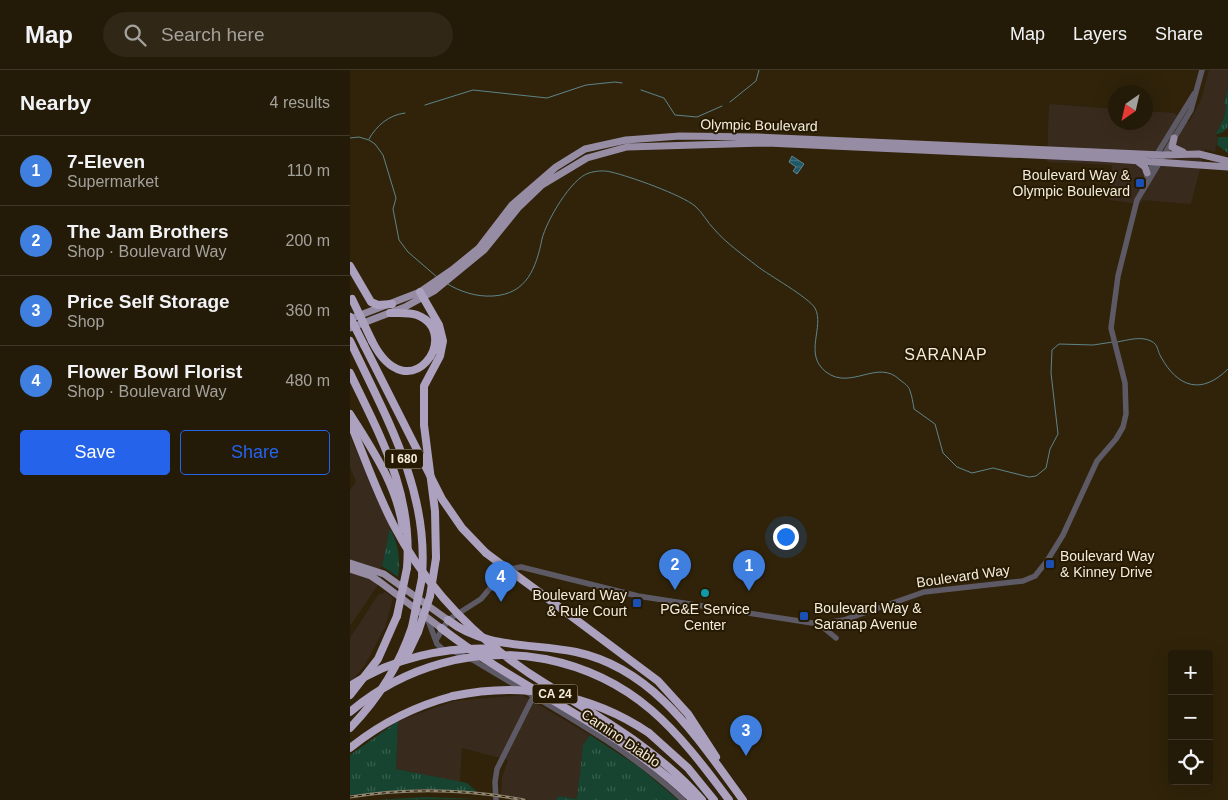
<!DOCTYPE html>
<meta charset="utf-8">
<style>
:root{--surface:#241a08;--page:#302716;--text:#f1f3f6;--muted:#a3a19c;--line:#413829;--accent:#2563eb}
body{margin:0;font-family:Helvetica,sans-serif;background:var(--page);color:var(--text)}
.controls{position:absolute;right:15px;bottom:15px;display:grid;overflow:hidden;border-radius:5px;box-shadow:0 5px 20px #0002}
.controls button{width:45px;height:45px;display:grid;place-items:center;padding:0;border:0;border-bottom:1px solid var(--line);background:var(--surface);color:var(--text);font:25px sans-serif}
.compass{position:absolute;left:758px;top:15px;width:45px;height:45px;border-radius:50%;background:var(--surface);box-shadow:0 5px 20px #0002;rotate:214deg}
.you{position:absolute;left:435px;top:466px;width:18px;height:18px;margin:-12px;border:4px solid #fff;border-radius:50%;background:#1a73e8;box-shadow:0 0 0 8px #1a73e833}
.badge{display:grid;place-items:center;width:32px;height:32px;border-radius:50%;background:var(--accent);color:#fff;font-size:16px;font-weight:700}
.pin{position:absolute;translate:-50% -41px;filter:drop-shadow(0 1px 2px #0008)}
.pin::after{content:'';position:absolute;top:26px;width:18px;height:15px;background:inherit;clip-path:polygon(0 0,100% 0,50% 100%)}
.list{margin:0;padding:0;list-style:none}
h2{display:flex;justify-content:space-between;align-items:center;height:65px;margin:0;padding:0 20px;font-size:21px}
h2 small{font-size:16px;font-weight:400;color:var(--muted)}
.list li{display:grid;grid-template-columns:32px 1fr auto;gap:15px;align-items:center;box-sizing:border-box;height:70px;padding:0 20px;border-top:1px solid var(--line)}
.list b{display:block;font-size:19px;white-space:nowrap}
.list p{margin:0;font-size:16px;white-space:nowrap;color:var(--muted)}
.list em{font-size:16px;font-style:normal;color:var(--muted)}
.actions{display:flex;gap:10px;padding:15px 20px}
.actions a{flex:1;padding:11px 0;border:1px solid var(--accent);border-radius:5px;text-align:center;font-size:18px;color:var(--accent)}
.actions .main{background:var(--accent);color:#fff}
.icon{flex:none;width:28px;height:28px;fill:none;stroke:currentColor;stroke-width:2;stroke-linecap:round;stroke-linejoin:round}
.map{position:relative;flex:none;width:878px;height:730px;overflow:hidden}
header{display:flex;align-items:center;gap:30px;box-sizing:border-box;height:70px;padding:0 25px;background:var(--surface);border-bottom:1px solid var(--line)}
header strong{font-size:24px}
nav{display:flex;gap:28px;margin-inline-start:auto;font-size:18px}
.search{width:350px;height:45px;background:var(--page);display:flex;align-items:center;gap:12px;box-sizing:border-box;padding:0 18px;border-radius:28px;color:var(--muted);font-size:19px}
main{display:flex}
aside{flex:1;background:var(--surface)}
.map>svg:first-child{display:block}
.commercial{fill:#382a1d}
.grass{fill:url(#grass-tufts)}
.water{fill:url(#water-rules);stroke:#5f848a}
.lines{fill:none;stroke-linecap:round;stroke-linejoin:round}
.stream{stroke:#5f848a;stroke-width:1}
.minor{stroke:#5e5a65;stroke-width:5.5}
.major{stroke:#968da5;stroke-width:7}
.highway{stroke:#aca1bf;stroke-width:8}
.rail-casing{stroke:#908672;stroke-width:3}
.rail{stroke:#261a02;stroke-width:1;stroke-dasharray:4;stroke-linecap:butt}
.highway-bridge{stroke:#aca1bf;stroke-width:8}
.transit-dot{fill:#1a4fb4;stroke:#261a02;stroke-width:2}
.culture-dot{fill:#0f9aa8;stroke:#261a02;stroke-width:2}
.labels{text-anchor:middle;stroke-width:4;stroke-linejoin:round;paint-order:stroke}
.shield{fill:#261a02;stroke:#b6ad9b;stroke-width:1}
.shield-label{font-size:12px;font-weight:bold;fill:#f4ecdd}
.street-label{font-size:14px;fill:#f4ecdd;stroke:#261a02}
.poi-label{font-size:14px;fill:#f4ecdd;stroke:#261a02;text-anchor:end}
.quarter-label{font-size:16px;letter-spacing:1px;fill:#f4ecdd;stroke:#261a02}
</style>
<header>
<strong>Map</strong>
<div class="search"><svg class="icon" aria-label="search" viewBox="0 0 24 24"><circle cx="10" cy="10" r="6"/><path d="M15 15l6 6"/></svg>Search here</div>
<nav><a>Map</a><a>Layers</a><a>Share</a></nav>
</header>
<main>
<aside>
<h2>Nearby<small>4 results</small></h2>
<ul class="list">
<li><span class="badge" style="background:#3f7fe0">1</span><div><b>7-Eleven</b><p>Supermarket</p></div><em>110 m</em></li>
<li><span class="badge" style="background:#3f7fe0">2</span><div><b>The Jam Brothers</b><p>Shop · Boulevard Way</p></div><em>200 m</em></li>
<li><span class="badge" style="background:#3f7fe0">3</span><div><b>Price Self Storage</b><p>Shop</p></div><em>360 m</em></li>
<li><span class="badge" style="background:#3f7fe0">4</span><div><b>Flower Bowl Florist</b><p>Shop · Boulevard Way</p></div><em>480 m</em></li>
</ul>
<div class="actions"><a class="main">Save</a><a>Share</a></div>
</aside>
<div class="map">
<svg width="878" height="730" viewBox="0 0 878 730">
<defs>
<pattern id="grass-tufts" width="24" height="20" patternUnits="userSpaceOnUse" patternTransform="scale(1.25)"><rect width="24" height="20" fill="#164431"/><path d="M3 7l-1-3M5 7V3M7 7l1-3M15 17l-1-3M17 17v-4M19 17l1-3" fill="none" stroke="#385f4e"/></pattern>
<pattern id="water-rules" width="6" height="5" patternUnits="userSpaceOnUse" patternTransform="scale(1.25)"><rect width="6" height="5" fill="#1f5867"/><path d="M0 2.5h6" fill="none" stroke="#40707c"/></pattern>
</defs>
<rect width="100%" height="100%" fill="#30230a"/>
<path class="commercial" d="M859,0H878V18L874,34L876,35L874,48L865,65L868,67L865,82L855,79L841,134L793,130L790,134L759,130L762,95L697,92L699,34L765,39L766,52H796V41L824,43L839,52L851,30Z
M0,366L40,458L32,496L29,501L0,493V420L6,412L0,397Z
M0,499L30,512L0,556Z
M35,522L43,528L35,557L15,595L0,613V568L28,525Z
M172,625L240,665L233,676L227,729L208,726L206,730H181L151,725L152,707L158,690L112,678L110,712L46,699L48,651L104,631Z"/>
<path class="grass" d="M878,18V57L873,62L865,65L874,48L876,35L874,34Z
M868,67H878V83L867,75Z
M40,458C48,473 51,490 48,507L32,496Z
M48,651L46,699L117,713L127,722L74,719L0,725V685Z
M240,665L289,697L328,730H206L208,726L227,729L233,675Z
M74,727L128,729L27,730Z"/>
<path class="water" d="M442,86L454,94L447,104L443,101L446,97L439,92Z"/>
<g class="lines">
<path class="stream" d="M291,20L314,28L325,45L347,47L372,36
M380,32L406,11L409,0
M75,35L123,20L197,28L236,15L265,12L272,13
M0,68L9,67L19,70L25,74L33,85L46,128L43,139L49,170L58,182L87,207
M19,69C27,55 39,45 55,43
M96,213C110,222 127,227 143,226C177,224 186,198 192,169C196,152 221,108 239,103C245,101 254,100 261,102C279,106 332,125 345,136C353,143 357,152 364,159C376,173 393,185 407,196C420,206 458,227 465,238C475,257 453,284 476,302C501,321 528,288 550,310C554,313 559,316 560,321C562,326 563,333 564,339L585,354L593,383L607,397L622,403L643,398L679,407L686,406L696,398L700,379L708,364L701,303L702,280L709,274L743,275L763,272
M767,272C778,270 791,266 801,271C809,275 807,281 811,287C828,318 852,325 878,299"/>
<path class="minor" d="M792,118L807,84L844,24
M78,550L87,574L96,582
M469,554L486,568
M86,570L98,550L131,529L151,505L161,499L171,497L288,526L469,554L494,550L574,522L673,511L685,506L697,491L713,465L747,391L766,369L773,357L776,344L775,313L761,258L768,206L787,130L841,40L852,0
M105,582L123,590C195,634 271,672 333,730
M146,730L145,712L147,699L183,627"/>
<path class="major" d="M824,68L822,77L833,82
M787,91L795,97L797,103
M0,249L70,222L102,200L129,178L162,135L206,97L235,79L276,70L330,66L408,67L813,85L849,84L878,91
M0,258L55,237L84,221L134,180L168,138L192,115L237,88L277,77L417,73L748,88L878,97
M0,493L34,504L98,550
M0,499L21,506L30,512L91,558"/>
<path class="highway" d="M0,196L21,232L28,235L42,234
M70,222L89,255L93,271L90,286L74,316V355
M0,271C35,345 79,420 72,505
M22,271C59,344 114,263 67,245C59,242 49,243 40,243
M14,275L92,429L112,458L136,483
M0,303C31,368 63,423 57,498
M0,344C23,381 47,415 53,459
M189,522L308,611L338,644L366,687
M80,526L86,488
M98,550C135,579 182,573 226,582C305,599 348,669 393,730
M91,558C172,621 270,658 343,730
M195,589C285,607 327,660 379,730
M51,591L58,583L68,562
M199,616C254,650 309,681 352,730
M0,625L28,589L47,546
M0,658C28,629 49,596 62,557
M299,663L338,698L364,730
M0,678C31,653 65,636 103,626"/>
<defs>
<path id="rail" d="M0,727C57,718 117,719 174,730"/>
</defs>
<use href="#rail" class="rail-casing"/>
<use href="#rail" class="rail"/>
<path class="highway-bridge" d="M2,229L22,271
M0,247L14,275
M0,352C14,386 26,421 43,454C79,523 133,576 199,616
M74,355L85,441L86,488
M136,483L189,522
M47,546L57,498
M62,557L72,508
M68,562L80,526
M0,616C41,588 97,576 147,579
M103,626C172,611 241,624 299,663
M0,642C54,596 125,576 195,589"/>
</g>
<g class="transit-dot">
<rect x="785" y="108" width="10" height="10" rx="2.5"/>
<rect x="695" y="489" width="10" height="10" rx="2.5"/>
<rect x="282" y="528" width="10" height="10" rx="2.5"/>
<rect x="449" y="541" width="10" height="10" rx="2.5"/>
</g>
<circle class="culture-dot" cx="355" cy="523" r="5"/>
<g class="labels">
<g class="shield">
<rect x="35" y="379.5" width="38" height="19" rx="4"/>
<rect x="182.5" y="614.5" width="45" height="19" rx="4"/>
</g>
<g class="shield-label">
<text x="54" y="393">I 680</text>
<text x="205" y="628">CA 24</text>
</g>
<g class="street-label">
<text transform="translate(409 55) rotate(1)" y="5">Olympic Boulevard</text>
<text transform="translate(613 506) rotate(-8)" y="5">Boulevard Way</text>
<text transform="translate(271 668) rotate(34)" y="5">Camino Diablo</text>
</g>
<g class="poi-label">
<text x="780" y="110">Boulevard Way &amp;<tspan x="780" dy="16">Olympic Boulevard</tspan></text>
<text x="710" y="491" text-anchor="start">Boulevard Way<tspan x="710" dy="16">&amp; Kinney Drive</tspan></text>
<text x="277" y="530">Boulevard Way<tspan x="277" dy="16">&amp; Rule Court</tspan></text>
<text x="464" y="543" text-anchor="start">Boulevard Way &amp;<tspan x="464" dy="16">Saranap Avenue</tspan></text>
<text x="355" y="544" text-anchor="middle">PG&amp;E Service<tspan x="355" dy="16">Center</tspan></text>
</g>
<g class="quarter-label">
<text x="596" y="290">SARANAP</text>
</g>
</g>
</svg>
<div class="controls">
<button>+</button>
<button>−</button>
<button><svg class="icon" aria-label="locate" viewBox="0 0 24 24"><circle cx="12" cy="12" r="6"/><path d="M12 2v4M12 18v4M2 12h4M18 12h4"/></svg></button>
</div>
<svg class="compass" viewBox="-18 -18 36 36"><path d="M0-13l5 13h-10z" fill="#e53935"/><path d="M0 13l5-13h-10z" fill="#a3a19c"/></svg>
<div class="you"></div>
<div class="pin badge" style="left:399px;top:521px;background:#3f7fe0">1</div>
<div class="pin badge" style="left:325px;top:520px;background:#3f7fe0">2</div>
<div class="pin badge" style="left:396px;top:686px;background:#3f7fe0">3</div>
<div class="pin badge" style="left:151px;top:532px;background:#3f7fe0">4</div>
</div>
</main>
